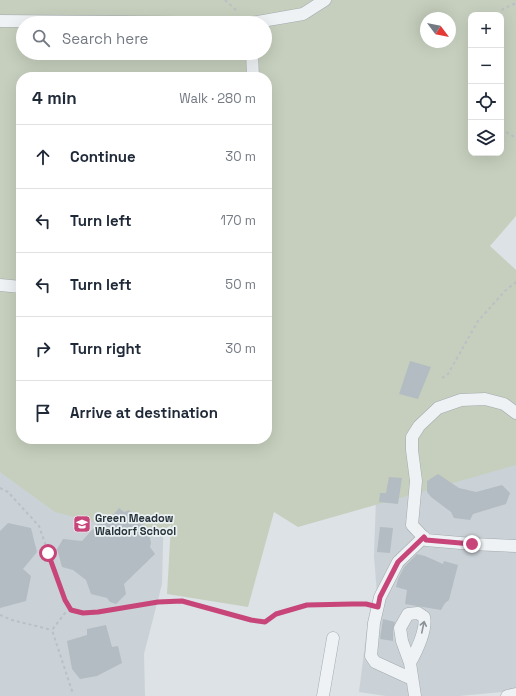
<!DOCTYPE html>
<meta charset="utf-8">
<style>
:root{--surface:#fff;--page:#f2f2f3;--text:#1f2937;--muted:#747a83;--line:#e0e1e3}
body{margin:0;font-family:"Space Grotesk",sans-serif;background:var(--page);color:var(--text)}
.controls{position:absolute;right:12px;top:12px;display:grid;overflow:hidden;border-radius:8px;box-shadow:0 4px 16px #0002}
.controls button{width:36px;height:36px;display:grid;place-items:center;padding:0;border:0;border-bottom:1px solid var(--line);background:var(--surface);color:var(--text);font:20px sans-serif}
.compass{position:absolute;left:420px;top:12px;width:36px;height:36px;border-radius:50%;background:var(--surface);box-shadow:0 4px 16px #0002;rotate:122deg}
.stop{position:absolute;width:12px;height:12px;margin:-9px;border:3px solid #c74579;border-radius:50%;background:#fff}
.stop.end{background:#c74579;border-color:#fff;box-shadow:0 1px 4px #0008}
.list{margin:0;padding:0;list-style:none}
h2{display:flex;justify-content:space-between;align-items:center;height:52px;margin:0;padding:0 16px;font-size:17px}
h2 small{font-size:13px;font-weight:400;color:var(--muted)}
.list li{display:grid;grid-template-columns:26px 1fr auto;gap:12px;align-items:center;box-sizing:border-box;height:64px;padding:0 16px;border-top:1px solid var(--line)}
.list b{display:block;font-size:15px;white-space:nowrap}
.list em{font-size:13px;font-style:normal;color:var(--muted)}
.icon{flex:none;width:22px;height:22px;fill:none;stroke:currentColor;stroke-width:2;stroke-linecap:round;stroke-linejoin:round}
.map{position:relative;flex:none;width:516px;height:696px;overflow:hidden}
.search{position:absolute;background:var(--surface);box-shadow:0 4px 16px #0002;left:16px;top:16px;width:256px;height:44px;display:flex;align-items:center;gap:10px;box-sizing:border-box;padding:0 14px;border-radius:22px;color:var(--muted);font-size:15px}
.panel{position:absolute;background:var(--surface);box-shadow:0 4px 16px #0002;left:16px;top:72px;width:256px;height:372px;border-radius:16px}
.map>svg:first-child{display:block}
.built{fill:#cad2d7}
.green{fill:#c6cfbd;fill-rule:evenodd}
.building{fill:#b3bcc2}
.lines{fill:none;stroke-linecap:round;stroke-linejoin:round}
.minor-casing{stroke:#a2aaaf;stroke-width:13}
.path{stroke:#bac0c4;stroke-width:2;stroke-dasharray:3 3;stroke-linecap:butt}
.minor{stroke:#eef2f4;stroke-width:12}
.oneway{stroke:#8a9298}
.route{stroke:#c74579;stroke-width:5}
.labels{text-anchor:middle;stroke-width:3.5;stroke-linejoin:round;paint-order:stroke}
.poi-label{font-size:11px;font-weight:bold;fill:#26333b;stroke:#ebf1f3;text-anchor:start}
</style>
<div class="map">
<svg width="516" height="696" viewBox="0 0 516 696">
<rect width="100%" height="100%" fill="#dce2e5"/>
<path class="built" d="M516,394V688L502,692L459,696H386L359,692L368,620L378,607L374,556L376,499Z
M0,457L165,465L162,584L144,654L145,696H0Z"/>
<path class="green" d="M0,0H516V216L490,246L516,270V465L298,527L274,512L248,607L167,594L171,525L152,537L55,512L0,472ZM471,15H501V153H471ZM426,18H450V42H426ZM23,23H265V53H23ZM21,77H267V439H21Z"/>
<path class="building" d="M410,361L431,367L418,399L399,394Z
M438,474L459,488L476,492L502,485L510,493L506,504L473,514L470,520L454,518L451,512L431,497L427,492V481Z
M389,477L402,478L398,504L379,502L380,493H386Z
M119,508L124,512L129,510L148,529L151,543L150,547L155,554L124,584L126,594L116,604L110,602L107,598L91,594L86,580L73,570L62,567L57,549L63,539L82,541L102,519L106,523Z
M8,523L31,528L37,552L23,569L31,576L26,601L0,608V531Z
M380,527L393,528L390,553L377,552Z
M417,554L425,556L443,564L444,561L458,565L449,600L445,603L441,610L405,604L407,590L396,587L398,579L404,567Z
M383,619L395,622L393,629V641L380,639Z
M106,625L112,647L118,646L122,663L97,676L80,679L72,669L67,641L87,635V629Z"/>
<g class="lines">
<defs>
<path id="minor" d="M0,21L236,23
M251,23L303,14L325,0
M252,53L253,77
M0,285L21,287
M516,413L504,404L485,399L461,400L438,408L419,426L412,437V450L416,481L412,525L426,540L472,544L516,546
M410,663C416,652 427,629 424,617L418,613L408,614L400,628L402,641L410,663L415,696
M412,679L375,662L371,656L374,623L380,597L398,562L424,537
M323,696L333,638
M507,696L516,694"/>
</defs>
<use href="#minor" class="minor-casing"/>
<path class="path" d="M225,0L237,11
M498,15L503,9L516,3
M501,129L516,138
M442,378L448,374L478,321L505,291L516,282
M0,488L8,492L39,526L65,600L71,610L83,613L98,612L158,602L182,601L251,620L265,622L276,615L307,605L366,604
M71,610L65,613L52,630L73,694
M0,615L12,620L52,630"/>
<use href="#minor" class="minor"/>
</g>
<defs><path id="oneway-shaft" d="M-6 0H5M1.5-3L5.5 0L1.5 3" fill="none" stroke-width="1.6" stroke-linecap="round" stroke-linejoin="round"/></defs>
<use class="oneway" href="#oneway-shaft" transform="translate(423 627) rotate(-78)"/>
<g class="lines">
<path class="route" d="M48,553L65,600L71,610L83,613L98,612L158,602L182,601L251,620L265,622L276,614L307,605L352,604H366L378,607L380,597L398,562L424,537L426,540L472,544"/>
</g>
<defs>
<symbol id="school-square" viewBox="-11 -11 22 22"><rect x="-9" y="-9" width="18" height="18" rx="4" fill="#c74579" stroke="#ebf1f3"/><path d="M0-5L7-2L0 1L-7-2ZM-4 1L0 2.5L4 1V4Q0 6-4 4Z" fill="#fff"/></symbol>
</defs>
<g fill-rule="evenodd">
<use href="#school-square" x="72" y="514" width="20" height="20"/>
</g>
<g class="labels">
<g class="poi-label">
<text x="95" y="522">Green Meadow<tspan x="95" dy="13">Waldorf School</tspan></text>
</g>
</g>
</svg>
<div class="controls">
<button>+</button>
<button>−</button>
<button><svg class="icon" aria-label="locate" viewBox="0 0 24 24"><circle cx="12" cy="12" r="6"/><path d="M12 2v4M12 18v4M2 12h4M18 12h4"/></svg></button>
<button><svg class="icon" aria-label="layers" viewBox="0 0 24 24"><path d="M12 4l9 5-9 5-9-5zM3 14l9 5 9-5"/></svg></button>
</div>
<svg class="compass" viewBox="-18 -18 36 36"><path d="M0-13l5 13h-10z" fill="#e53935"/><path d="M0 13l5-13h-10z" fill="#747a83"/></svg>
<div class="stop" style="left:48px;top:553px"></div>
<div class="stop end" style="left:472px;top:544px"></div>
<div class="search"><svg class="icon" aria-label="search" viewBox="0 0 24 24"><circle cx="10" cy="10" r="6"/><path d="M15 15l6 6"/></svg>Search here</div>
<section class="panel">
<h2>4 min<small>Walk · 280 m</small></h2>
<ul class="list">
<li><svg class="icon" aria-label="ahead" viewBox="0 0 24 24"><path d="M12 20V5M6 11l6-6 6 6"/></svg><div><b>Continue</b></div><em>30 m</em></li>
<li><svg class="icon" aria-label="left" viewBox="0 0 24 24"><path d="M17 20v-9H6M10 6l-5 5 5 5"/></svg><div><b>Turn left</b></div><em>170 m</em></li>
<li><svg class="icon" aria-label="left" viewBox="0 0 24 24"><path d="M17 20v-9H6M10 6l-5 5 5 5"/></svg><div><b>Turn left</b></div><em>50 m</em></li>
<li><svg class="icon" aria-label="right" viewBox="0 0 24 24"><path d="M7 20v-9h11M14 6l5 5-5 5"/></svg><div><b>Turn right</b></div><em>30 m</em></li>
<li><svg class="icon" aria-label="arrive" viewBox="0 0 24 24"><path d="M6 21V4h12l-3 4 3 4H6"/></svg><div><b>Arrive at destination</b></div></li>
</ul>
</section>
</div>
